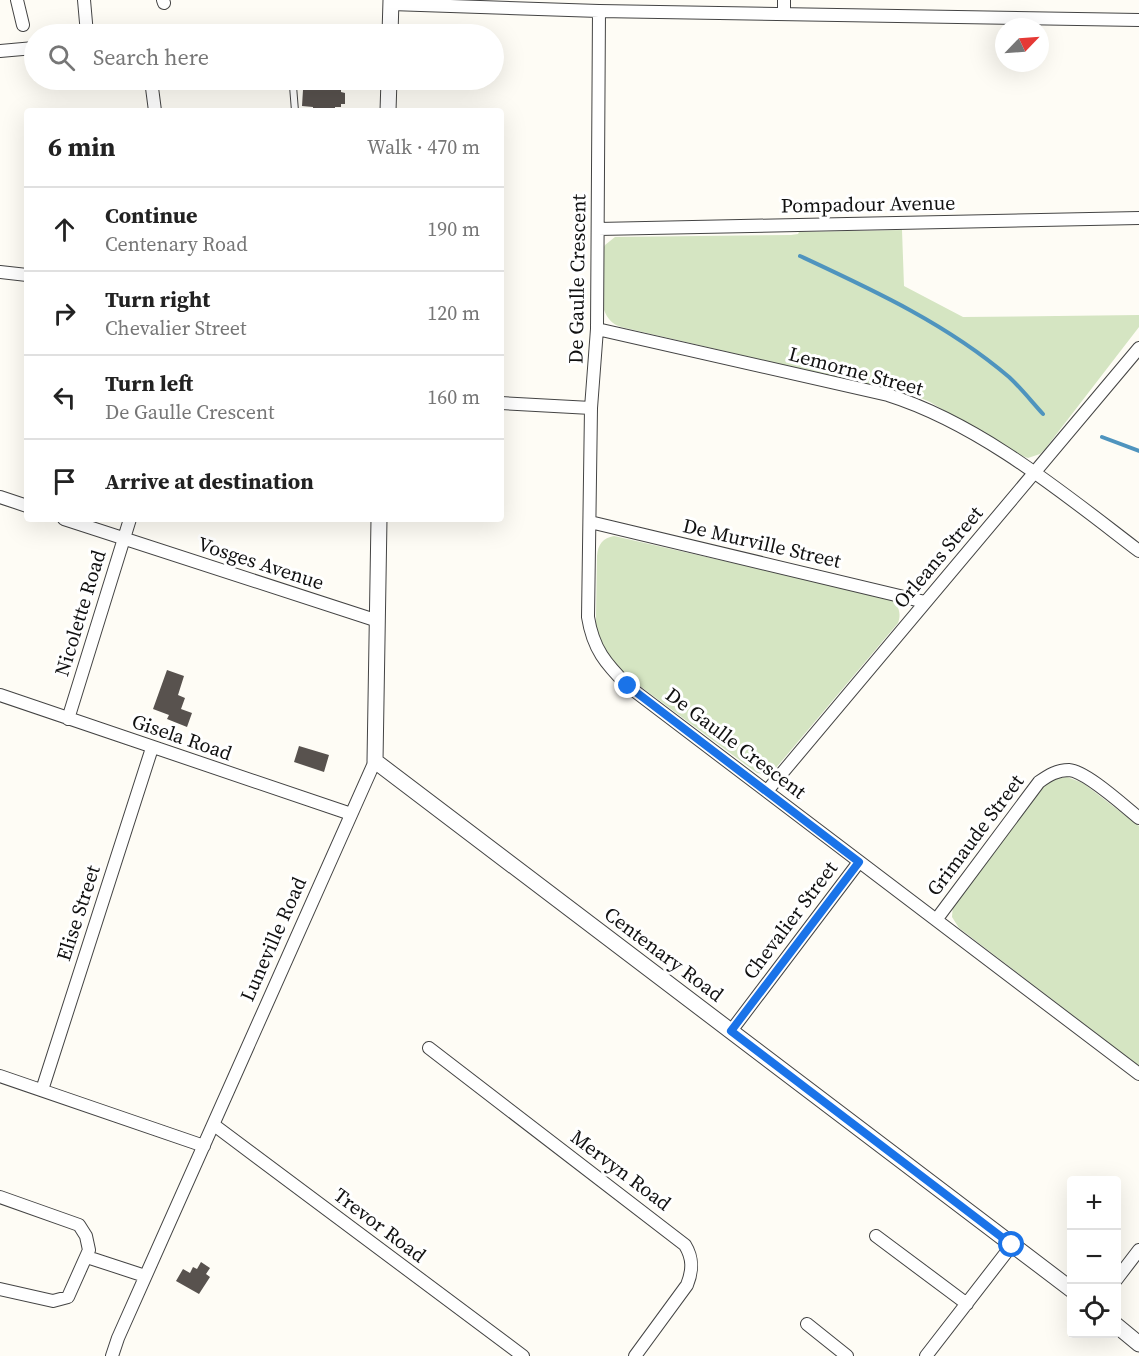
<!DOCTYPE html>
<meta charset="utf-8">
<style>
:root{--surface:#fff;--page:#f6f6f6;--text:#222;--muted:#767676;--line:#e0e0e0}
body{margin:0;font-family:"Source Serif 4",serif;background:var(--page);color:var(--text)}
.controls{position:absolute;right:18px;bottom:18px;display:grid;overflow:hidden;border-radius:6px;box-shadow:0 6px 24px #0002}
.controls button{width:54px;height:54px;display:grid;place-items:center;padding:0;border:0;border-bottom:2px solid var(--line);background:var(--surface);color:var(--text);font:30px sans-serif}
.compass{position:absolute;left:995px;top:18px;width:54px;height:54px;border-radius:50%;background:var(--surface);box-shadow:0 6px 24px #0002;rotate:65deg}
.stop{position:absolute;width:18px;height:18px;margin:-14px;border:4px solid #1a73e8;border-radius:50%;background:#fff}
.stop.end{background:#1a73e8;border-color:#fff;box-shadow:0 2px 6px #0008}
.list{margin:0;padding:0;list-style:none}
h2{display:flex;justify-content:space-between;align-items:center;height:78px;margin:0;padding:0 24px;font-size:26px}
h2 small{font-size:20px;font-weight:400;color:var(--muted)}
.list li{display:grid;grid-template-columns:39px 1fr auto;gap:18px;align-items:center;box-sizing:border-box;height:84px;padding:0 24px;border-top:2px solid var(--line)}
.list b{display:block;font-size:22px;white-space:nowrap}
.list p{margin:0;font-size:20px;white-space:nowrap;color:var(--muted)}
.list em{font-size:20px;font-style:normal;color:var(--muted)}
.icon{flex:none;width:33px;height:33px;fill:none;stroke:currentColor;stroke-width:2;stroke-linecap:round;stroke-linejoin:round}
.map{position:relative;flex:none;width:1139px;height:1356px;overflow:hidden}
.search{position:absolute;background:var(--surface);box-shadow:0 6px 24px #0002;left:24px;top:24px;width:480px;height:66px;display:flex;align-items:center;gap:15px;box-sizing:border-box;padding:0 21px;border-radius:33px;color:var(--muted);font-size:22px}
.panel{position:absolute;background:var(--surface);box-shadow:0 6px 24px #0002;left:24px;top:108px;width:480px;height:414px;border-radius:6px}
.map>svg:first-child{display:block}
.green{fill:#d5e5c2}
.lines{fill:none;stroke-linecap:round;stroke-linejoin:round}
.stream{stroke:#4f94be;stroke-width:4}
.building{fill:#58524e}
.service-casing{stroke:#444;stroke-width:8}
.minor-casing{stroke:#444;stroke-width:14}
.tertiary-casing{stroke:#444;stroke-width:17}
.service{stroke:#fff;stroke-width:6}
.minor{stroke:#fff;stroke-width:12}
.tertiary{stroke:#fff;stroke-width:15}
.route{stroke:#1a73e8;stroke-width:8}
.labels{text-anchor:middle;stroke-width:6;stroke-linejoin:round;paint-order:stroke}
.street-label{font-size:20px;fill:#111;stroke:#fff}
</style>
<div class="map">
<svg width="1139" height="1356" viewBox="0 0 1139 1356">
<rect width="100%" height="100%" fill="#fefcf5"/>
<path class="green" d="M902,230L904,286L963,317L1139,315V327L1045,449L1040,454L1028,458L1015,453L930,402L914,395L621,327C593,318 602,275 602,251L605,245L615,237L791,235L798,234L799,232Z
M614,536L888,598C898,603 902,612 898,623L775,769L763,774L757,773L621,672L602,649L596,630V616L597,556C598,544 603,538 614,536Z
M1067,777L1083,783L1139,826V1066L959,928L952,917L953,904L1042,787L1055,779Z"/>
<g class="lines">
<path class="stream" d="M800,256C873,290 947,324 1009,377C1021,388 1032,402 1043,414
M1102,437L1139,451"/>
</g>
<path class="building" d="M341,89V92L345,93V104H341V107H335V111H313V107L302,106L303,90Z
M167,670L184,676L178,695L185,698L181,709L192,713L187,727L167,719L169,715L153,709Z
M299,746L329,755L324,772L294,762Z
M201,1262L210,1268L206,1274L210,1277L199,1294L176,1281L183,1269L190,1273L193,1267L197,1269Z"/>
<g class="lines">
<defs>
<path id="service" d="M295,111L293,86L301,80"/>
<path id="minor" d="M17,0L23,25
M84,0L87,34
M163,0L164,3
M784,0V13
M391,4L599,11L1139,20
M599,11L597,329L591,408L588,617C593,649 606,664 628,686L1139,1074
M0,51L34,48
M151,80L155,111
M598,229L1139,218
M0,272L27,275
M597,329L888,395C980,424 1063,493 1139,551
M501,403L591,408
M0,497L27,506
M64,519L378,621
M590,522L925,602
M0,695L351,814
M68,719L130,519
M767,791L1139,348
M936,920L1039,782C1049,775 1057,770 1069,770C1086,771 1124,806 1139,818
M731,1031L859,862
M429,1048L685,1245C693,1258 693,1270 687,1285L635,1356
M0,1076L204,1146
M42,1090L152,748
M214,1125L523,1356
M0,1197L79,1225L86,1236L89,1250L68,1297L53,1301L0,1289
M876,1236L967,1304
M87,1257L145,1276
M1116,1280L1139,1250
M807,1324L847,1356
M112,1356L118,1338L375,761
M926,1356L1012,1245"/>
<path id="tertiary" d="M390,34L391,0
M388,111L389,80
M379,519L375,761L1072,1290
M1116,1325L1139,1344"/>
</defs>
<use href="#service" class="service-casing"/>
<use href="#minor" class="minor-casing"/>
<use href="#tertiary" class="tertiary-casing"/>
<use href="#service" class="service"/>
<use href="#minor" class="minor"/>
<use href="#tertiary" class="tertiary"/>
</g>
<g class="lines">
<path class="route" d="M628,686L859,862L731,1031L1012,1245"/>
</g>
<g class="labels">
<g class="street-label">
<text transform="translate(868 204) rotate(-1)" y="7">Pompadour Avenue</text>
<text transform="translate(577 279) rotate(-89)" y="7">De Gaulle Crescent</text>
<text transform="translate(856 371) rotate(15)" y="7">Lemorne Street</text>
<text transform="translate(762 543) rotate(13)" y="7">De Murville Street</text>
<text transform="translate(938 557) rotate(-50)" y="7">Orleans Street</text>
<text transform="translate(261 563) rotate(18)" y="7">Vosges Avenue</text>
<text transform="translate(80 613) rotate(-73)" y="7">Nicolette Road</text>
<text transform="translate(182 737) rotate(19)" y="7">Gisela Road</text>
<text transform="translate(736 743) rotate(37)" y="7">De Gaulle Crescent</text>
<text transform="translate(975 835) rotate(-53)" y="7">Grimaude Street</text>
<text transform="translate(78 913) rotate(-72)" y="7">Elise Street</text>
<text transform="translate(790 920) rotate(-53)" y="7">Chevalier Street</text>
<text transform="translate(273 939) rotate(-66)" y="7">Luneville Road</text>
<text transform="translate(664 954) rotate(37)" y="7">Centenary Road</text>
<text transform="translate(621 1170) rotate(37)" y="7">Mervyn Road</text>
<text transform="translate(380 1225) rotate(37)" y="7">Trevor Road</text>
</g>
</g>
</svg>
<div class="controls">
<button>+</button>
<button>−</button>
<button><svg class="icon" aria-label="locate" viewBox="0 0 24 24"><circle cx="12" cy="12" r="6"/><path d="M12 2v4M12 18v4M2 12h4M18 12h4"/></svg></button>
</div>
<svg class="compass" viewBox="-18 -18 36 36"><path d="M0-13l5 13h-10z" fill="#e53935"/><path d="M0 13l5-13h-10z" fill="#767676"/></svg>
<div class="stop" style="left:1012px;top:1245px"></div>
<div class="stop end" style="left:628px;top:686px"></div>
<div class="search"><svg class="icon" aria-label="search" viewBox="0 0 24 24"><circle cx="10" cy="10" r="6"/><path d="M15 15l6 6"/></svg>Search here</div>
<section class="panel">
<h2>6 min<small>Walk · 470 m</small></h2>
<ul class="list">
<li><svg class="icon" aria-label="ahead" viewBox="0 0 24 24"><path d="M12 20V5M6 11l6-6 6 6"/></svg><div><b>Continue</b><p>Centenary Road</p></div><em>190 m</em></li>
<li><svg class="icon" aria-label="right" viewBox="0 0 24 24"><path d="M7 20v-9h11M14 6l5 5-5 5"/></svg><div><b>Turn right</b><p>Chevalier Street</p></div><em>120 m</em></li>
<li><svg class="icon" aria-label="left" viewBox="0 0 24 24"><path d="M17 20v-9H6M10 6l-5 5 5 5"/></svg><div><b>Turn left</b><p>De Gaulle Crescent</p></div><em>160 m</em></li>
<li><svg class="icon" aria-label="arrive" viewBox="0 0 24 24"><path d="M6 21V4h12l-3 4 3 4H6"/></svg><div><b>Arrive at destination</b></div></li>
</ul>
</section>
</div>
